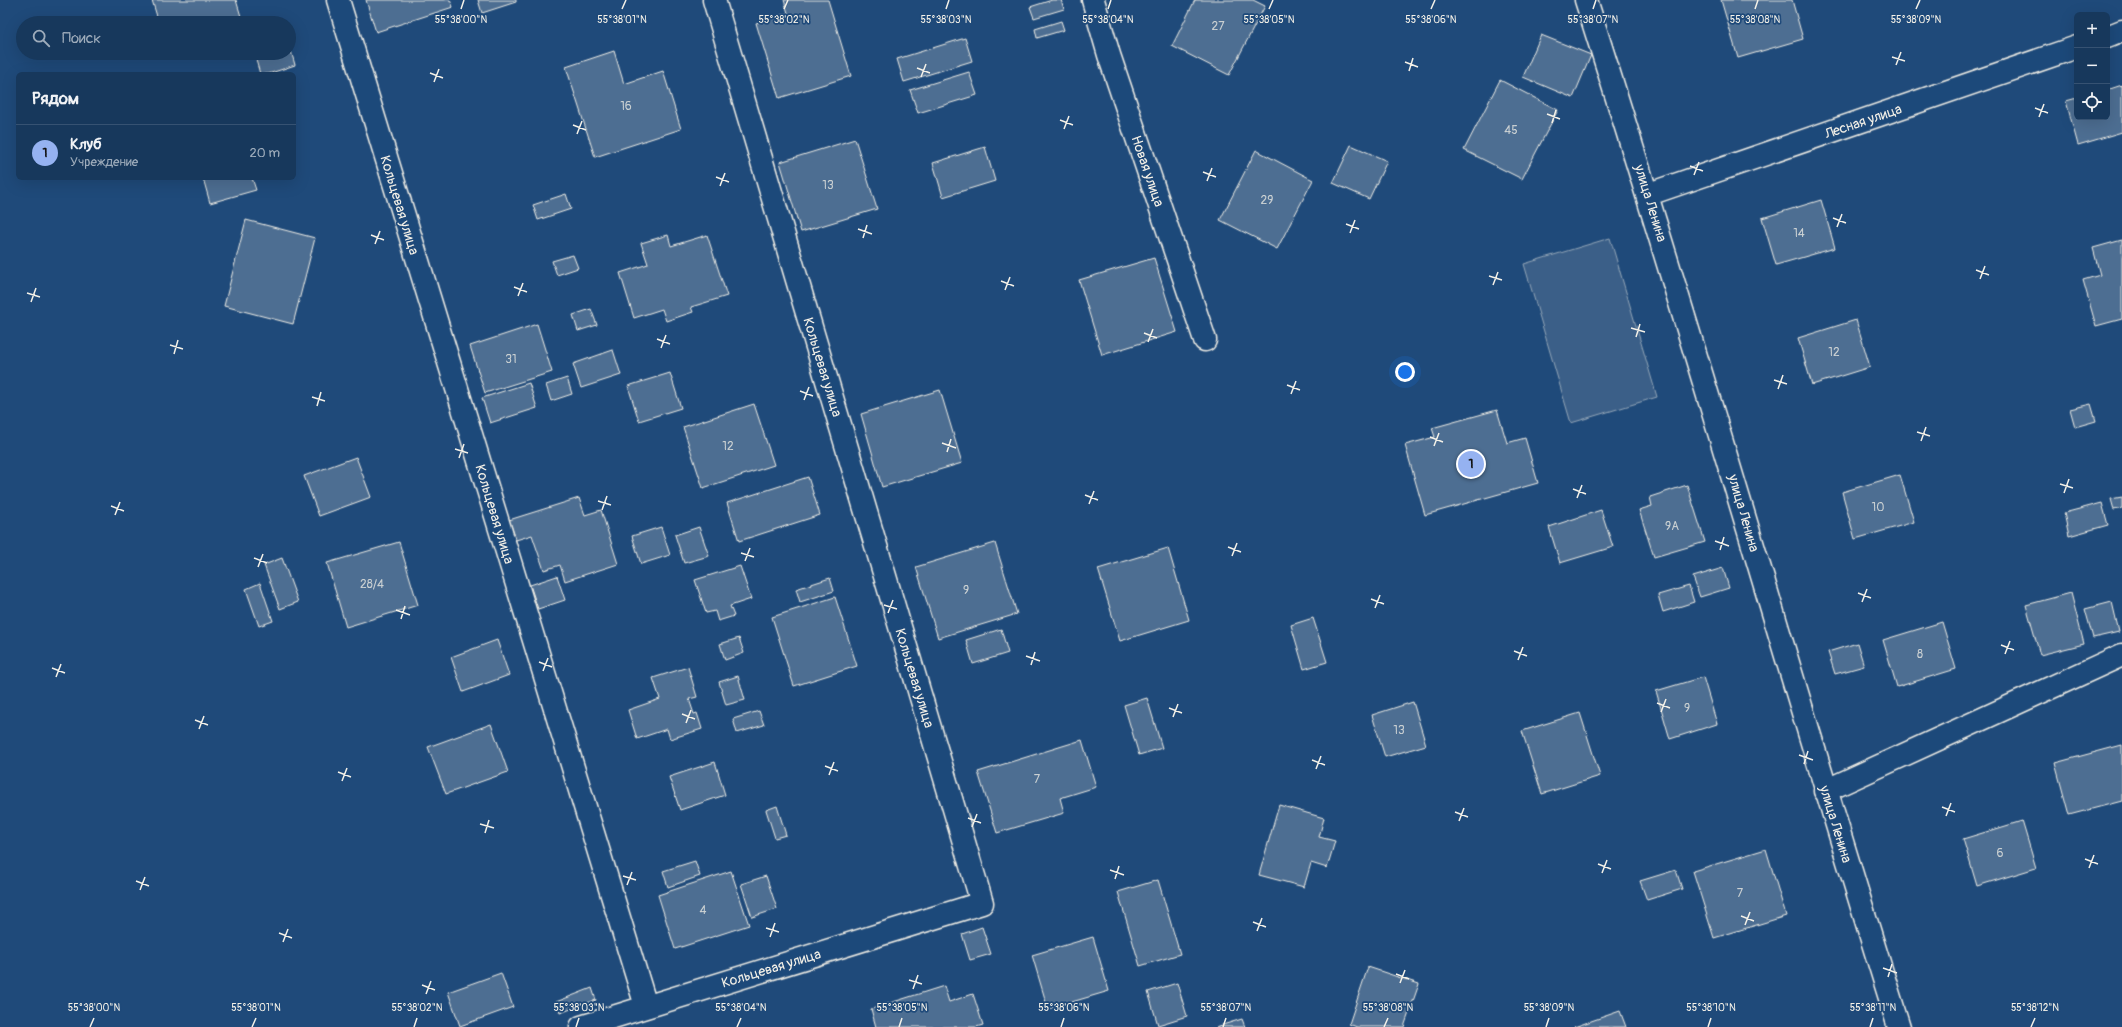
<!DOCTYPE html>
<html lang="ru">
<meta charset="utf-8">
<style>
:root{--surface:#17385c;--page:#244365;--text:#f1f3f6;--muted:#9eacbb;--line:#365272;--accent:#95b2f1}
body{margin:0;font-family:Pangolin,sans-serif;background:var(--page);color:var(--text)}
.controls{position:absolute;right:12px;top:12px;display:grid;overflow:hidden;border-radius:6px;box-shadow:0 4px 16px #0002}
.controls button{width:36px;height:36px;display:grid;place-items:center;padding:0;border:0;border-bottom:1px solid var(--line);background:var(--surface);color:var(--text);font:20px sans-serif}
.you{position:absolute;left:1405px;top:372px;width:14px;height:14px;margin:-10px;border:3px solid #fff;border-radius:50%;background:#1a73e8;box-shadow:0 0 0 6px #1a73e833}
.badge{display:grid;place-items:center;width:26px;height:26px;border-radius:50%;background:var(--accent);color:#111;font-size:13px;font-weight:700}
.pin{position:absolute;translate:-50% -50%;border:2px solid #fff;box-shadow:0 1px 4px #0006}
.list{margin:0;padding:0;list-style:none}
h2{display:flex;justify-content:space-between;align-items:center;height:52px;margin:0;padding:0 16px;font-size:17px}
h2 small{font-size:13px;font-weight:400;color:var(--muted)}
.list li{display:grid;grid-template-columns:26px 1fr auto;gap:12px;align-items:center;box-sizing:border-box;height:56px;padding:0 16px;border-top:1px solid var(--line)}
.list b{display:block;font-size:15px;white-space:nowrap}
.list p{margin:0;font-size:13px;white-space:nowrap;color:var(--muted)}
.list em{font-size:13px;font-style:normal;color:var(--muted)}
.icon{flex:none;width:22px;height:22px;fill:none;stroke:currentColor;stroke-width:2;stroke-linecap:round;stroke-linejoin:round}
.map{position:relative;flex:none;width:2122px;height:1027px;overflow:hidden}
.search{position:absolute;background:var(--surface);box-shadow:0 4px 16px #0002;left:16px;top:16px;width:280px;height:44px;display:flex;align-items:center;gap:10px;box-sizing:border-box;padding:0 14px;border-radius:22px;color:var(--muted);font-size:15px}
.panel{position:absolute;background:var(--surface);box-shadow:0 4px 16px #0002;left:16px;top:72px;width:280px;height:108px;border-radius:6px}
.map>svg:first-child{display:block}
.green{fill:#3a5f88;stroke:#97a8b8}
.building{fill:#4d6e92;stroke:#f4f1e8}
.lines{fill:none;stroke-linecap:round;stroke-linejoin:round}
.street-casing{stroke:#f4f1e8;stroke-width:25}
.street{stroke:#1f4a7a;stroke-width:22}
.ticks{fill:none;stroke:#f4f1e8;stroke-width:1.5}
.labels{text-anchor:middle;stroke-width:3.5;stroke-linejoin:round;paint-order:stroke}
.number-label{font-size:12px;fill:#cad0d2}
.street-label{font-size:14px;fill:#f4f1e8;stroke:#1f4a7a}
.ticks-label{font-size:10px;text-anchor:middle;fill:#f4f1e8;stroke:#1f4a7a;stroke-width:3.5;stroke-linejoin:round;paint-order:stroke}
</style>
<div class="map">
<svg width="2122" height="1027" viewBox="0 0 2122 1027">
<rect width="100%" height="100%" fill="#1f4a7a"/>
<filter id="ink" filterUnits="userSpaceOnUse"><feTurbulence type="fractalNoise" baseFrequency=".025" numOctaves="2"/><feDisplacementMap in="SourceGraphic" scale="8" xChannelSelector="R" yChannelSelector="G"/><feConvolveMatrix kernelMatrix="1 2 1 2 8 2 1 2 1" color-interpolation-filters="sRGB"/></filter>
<g filter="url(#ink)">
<path class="green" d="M1610,238L1657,397L1571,423L1524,264Z"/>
<path class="building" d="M152,0H236L243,23H159Z
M366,0H450L453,7L376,32Z
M478,0H516V2L482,13Z
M784,0H828L851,76L779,98L756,23L788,13Z
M1052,0H1061L1064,9L1034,18L1030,7Z
M1195,0H1253L1265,6L1229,75L1172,46Z
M1721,0H1792L1803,39L1738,58Z
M1061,21L1064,30L1037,38L1035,29Z
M1541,35L1591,55L1573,98L1523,77Z
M965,38L972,61L904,82L897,59Z
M289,44L295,65L268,74H260L254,53H289Z
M614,51L624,84L663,71L681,129L595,157L566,67Z
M969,72L977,95L918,113L910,90Z
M1500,80L1558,110L1522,179L1464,150Z
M2122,85V132L2078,145L2066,101L2077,98V117H2107V90Z
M855,139L877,209L801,232L780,162Z
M1351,145L1387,161L1369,199L1333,183Z
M985,147L995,181L943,197L933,163Z
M1256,150L1313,180L1277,249L1220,220Z
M203,178H252L256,190L210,203Z
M566,194L571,209L538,220L533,205Z
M1821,200L1835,248L1776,265L1762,218Z
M246,220L315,238L293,324L224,306Z
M668,235L671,246L707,235L727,296L691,307L693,312L666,321L662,309L634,318L620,273L648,264L641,243Z
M2122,240V319L2096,326L2083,280L2100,275L2093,248Z
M573,255L578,268L557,275L552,261Z
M1154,258L1177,332L1102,355L1079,280Z
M591,309L597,325L578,331L573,315Z
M1856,320L1870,367L1812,385L1798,338Z
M537,324L552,372L485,393L470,346Z
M613,350L621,375L581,388L573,364Z
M670,373L681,408L639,421L628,386Z
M567,378L572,394L551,401L546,385Z
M529,383L537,408L490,423L482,398Z
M940,390L962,463L882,487L861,414Z
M754,404L774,465L703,488L683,427Z
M2091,404L2096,421L2075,427L2070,409Z
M1497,410L1507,443L1525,438L1538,483L1425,515L1405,445L1435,437L1432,428Z
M356,457L371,497L319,516L304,476Z
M1900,475L1914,522L1855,539L1842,492Z
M808,477L820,515L739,541L727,503Z
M1687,485L1705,542L1654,557L1639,510L1652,506L1650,497Z
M2122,497V508L2114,510L2111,499Z
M579,498L585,515L601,510L618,564L565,581L560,565L544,570L532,535L516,540L509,520Z
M2102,503L2108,525L2069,536L2064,513Z
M1601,510L1613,547L1560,563L1549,527Z
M661,527L670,555L641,564L632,536Z
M699,527L709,556L684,563L675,535Z
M399,542L418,605L346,627L327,563Z
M995,543L1017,614L938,638L916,567Z
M1168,548L1189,620L1120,641L1098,569Z
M282,558L298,602L280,609L264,565Z
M740,566L751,599L730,606L734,616L718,621L715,611L706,613L695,580Z
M1723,568L1729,588L1700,597L1693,577Z
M557,576L565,600L538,609L530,585Z
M830,578L834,591L800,602L796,589Z
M260,583L273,621L259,626L246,589Z
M1689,586L1694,602L1663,612L1658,595Z
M2071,593L2084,644L2040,655L2026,605Z
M835,597L857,666L794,686L772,617Z
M2112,602L2119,632L2093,638L2085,609Z
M1313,618L1327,662L1304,669L1291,625Z
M1942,622L1956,669L1897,687L1883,640Z
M1001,629L1008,653L973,664L966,640Z
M739,638L744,653L725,660L720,644Z
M497,640L509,675L463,692L451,657Z
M1857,643L1864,666L1835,674L1828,652Z
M688,667L697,697L689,699L694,714L697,713L702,729L670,739L667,729L637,739L628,710L660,699L653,678Z
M738,676L745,700L726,705L719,682Z
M1703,677L1717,724L1670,739L1656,691Z
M1147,698L1162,748L1139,755L1124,705Z
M1413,702L1426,745L1385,757L1372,715Z
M759,711L764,725L737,733L733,719Z
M1580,713L1600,776L1542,794L1522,731Z
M491,724L508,772L446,794L428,747Z
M1082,740L1096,787L1060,798L1064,813L997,833L978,772Z
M2122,745V801L2069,815L2055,763Z
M715,762L725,795L680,810L669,777Z
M1279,805L1324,818L1319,837L1335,841L1327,868L1311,863L1304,887L1259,875Z
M777,806L786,835L775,838L766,810Z
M2022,821L2036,868L1977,886L1963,839Z
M1766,849L1786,916L1714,938L1693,871Z
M695,861L700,876L668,887L663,871Z
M1676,870L1682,889L1647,900L1640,881Z
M731,871L749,925L675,949L658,895Z
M766,876L777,909L752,917L741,884Z
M1158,880L1180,954L1140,966L1118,892Z
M982,927L991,954L970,960L962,934Z
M1093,937L1109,991L1048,1009L1032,955Z
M1368,967L1419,984L1404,1027H1357L1349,1024Z
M501,973L513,1007L460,1026L448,992Z
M1177,983L1187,1016L1158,1025L1148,992Z
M944,986L949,1002L973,994L983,1025L976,1027H876L871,1009Z
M592,988L596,1000L560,1013L556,1002Z
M1620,1011L1626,1027H1574Z
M1242,1019L1245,1027H1216Z"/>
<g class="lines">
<defs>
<path id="street" d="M338,0L646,1006
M1093,0L1109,55L1205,340
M1586,0C1695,341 1792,685 1899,1027
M2107,37L2122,31
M1649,194L2077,47
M1825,791L2122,655
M581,1027L982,903L714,0"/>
</defs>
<use href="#street" class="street-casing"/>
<use href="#street" class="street"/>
</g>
</g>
<path class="ticks" d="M461,9L464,0M622,9L626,0M784,9L788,0M946,9L949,0M1108,9L1111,0M1269,9L1273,0M1431,9L1435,0M1593,9L1596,0M1755,9L1758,0M1916,9L1920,0M1892,57L1905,61M1405,62L1418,67M1896,65L1901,52M917,68L930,73M1409,71L1413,58M430,73L443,78M921,77L926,64M434,82L439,69M2035,108L2048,113M1547,114L1560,119M2039,117L2044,104M1060,120L1073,125M1552,123L1556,110M573,125L586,130M1064,129L1069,116M577,134L582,121M1690,166L1703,171M1203,172L1216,177M1694,175L1699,162M716,177L729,182M1207,181L1212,168M720,186L725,173M1833,218L1846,223M1346,224L1359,229M1837,227L1842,214M858,229L872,234M1350,233L1355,220M371,235L384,240M863,238L867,225M375,244L380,231M1976,270L1989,275M1489,276L1502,280M1980,279L1985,266M1001,281L1014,286M1493,285L1498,272M514,287L527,292M1005,290L1010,277M27,293L40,297M518,296L523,283M31,302L36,288M1631,328L1645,332M1144,333L1157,338M1636,337L1640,324M657,339L670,344M1148,342L1153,329M170,345L183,349M661,348L666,335M174,354L178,340M1774,380L1787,384M1287,385L1300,390M1778,389L1783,375M800,391L813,396M1291,394L1296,381M312,397L325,401M804,400L809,387M317,406L321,392M1917,432L1930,436M1430,437L1443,442M1921,441L1926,427M942,443L956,448M1434,446L1439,433M455,449L468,453M947,452L951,439M459,458L464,444M2060,484L2073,488M1573,489L1586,494M2064,493L2069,479M1085,495L1098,500M1577,498L1582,485M598,501L611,505M1089,504L1094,491M111,506L124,511M602,510L607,496M115,515L120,502M1715,541L1729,546M1228,547L1241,552M1720,550L1724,537M741,553L754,557M1232,556L1237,543M254,558L267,563M745,561L750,548M258,567L263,554M1858,593L1871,598M1371,599L1384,604M1862,602L1867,589M884,605L897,609M1375,608L1380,595M396,610L410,615M888,613L893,600M401,619L405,606M2001,645L2014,650M1514,651L1527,656M2005,654L2010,641M1026,656L1040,661M1518,660L1523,647M539,662L552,667M1031,665L1035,652M52,668L65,673M543,671L548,658M56,677L61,664M1657,703L1670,708M1169,708L1182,713M1661,712L1666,699M682,714L695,719M1173,717L1178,704M195,720L208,725M686,723L691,710M199,729L204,716M1799,755L1813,760M1312,760L1325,765M1804,764L1808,751M825,766L838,771M1316,769L1321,756M338,772L351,777M829,775L834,762M342,781L347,768M1942,807L1955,812M1455,812L1468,817M1946,816L1951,803M968,818L981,823M1459,821L1464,808M480,824L494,828M972,827L977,814M485,833L489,820M2085,859L2098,864M1598,864L1611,869M2089,868L2094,855M1110,870L1124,875M1602,873L1607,860M623,876L636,880M1115,879L1119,866M136,881L149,886M627,885L632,872M140,890L145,877M1741,916L1754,921M1253,922L1266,927M1745,925L1750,912M766,928L779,932M1257,931L1262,918M279,933L292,938M770,937L775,923M283,942L288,929M1883,968L1897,973M1396,974L1409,979M1888,977L1892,964M909,980L922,984M1400,983L1405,970M422,985L435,990M913,989L918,975M426,994L431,981M90,1027L94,1018M252,1027L256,1018M414,1027L417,1018M576,1027L579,1018M737,1027L741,1018M899,1027L902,1018M1061,1027L1064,1018M1223,1027L1226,1018M1384,1027L1388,1018M1546,1027L1549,1018M1708,1027L1711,1018M1870,1027L1873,1018M2031,1027L2035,1018"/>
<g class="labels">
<g class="number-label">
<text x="1218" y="30">27</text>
<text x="626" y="110">16</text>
<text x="1511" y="134">45</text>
<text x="828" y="189">13</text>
<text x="1267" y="204">29</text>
<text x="1799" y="237">14</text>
<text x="1834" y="356">12</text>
<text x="511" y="363">31</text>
<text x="728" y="450">12</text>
<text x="1878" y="511">10</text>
<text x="1672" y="530">9А</text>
<text x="372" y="588">28/4</text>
<text x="966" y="594">9</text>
<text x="1920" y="658">8</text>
<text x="1687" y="712">9</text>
<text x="1399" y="734">13</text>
<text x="1037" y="783">7</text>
<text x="2000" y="857">6</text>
<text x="1740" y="897">7</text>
<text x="703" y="914">4</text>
</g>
<g class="street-label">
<text transform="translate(1863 121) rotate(-19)" y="5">Лесная улица</text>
<text transform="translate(1148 171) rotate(71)" y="5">Новая улица</text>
<text transform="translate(1651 203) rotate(73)" y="5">улица Ленина</text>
<text transform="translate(400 205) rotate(73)" y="5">Кольцевая улица</text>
<text transform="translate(823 367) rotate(73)" y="5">Кольцевая улица</text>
<text transform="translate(1744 513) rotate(74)" y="5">улица Ленина</text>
<text transform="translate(495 514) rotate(73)" y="5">Кольцевая улица</text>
<text transform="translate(915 678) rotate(73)" y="5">Кольцевая улица</text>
<text transform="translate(1836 824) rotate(73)" y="5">улица Ленина</text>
<text transform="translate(771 968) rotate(-17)" y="5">Кольцевая улица</text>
</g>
</g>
<g class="ticks-label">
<text x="461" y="23">55°38'00"N</text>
<text x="622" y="23">55°38'01"N</text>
<text x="784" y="23">55°38'02"N</text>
<text x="946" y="23">55°38'03"N</text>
<text x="1108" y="23">55°38'04"N</text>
<text x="1269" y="23">55°38'05"N</text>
<text x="1431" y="23">55°38'06"N</text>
<text x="1593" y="23">55°38'07"N</text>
<text x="1755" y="23">55°38'08"N</text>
<text x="1916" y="23">55°38'09"N</text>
<text x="94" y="1011">55°38'00"N</text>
<text x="256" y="1011">55°38'01"N</text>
<text x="417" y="1011">55°38'02"N</text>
<text x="579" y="1011">55°38'03"N</text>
<text x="741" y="1011">55°38'04"N</text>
<text x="902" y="1011">55°38'05"N</text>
<text x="1064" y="1011">55°38'06"N</text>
<text x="1226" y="1011">55°38'07"N</text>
<text x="1388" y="1011">55°38'08"N</text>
<text x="1549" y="1011">55°38'09"N</text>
<text x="1711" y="1011">55°38'10"N</text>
<text x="1873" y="1011">55°38'11"N</text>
<text x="2035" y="1011">55°38'12"N</text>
</g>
</svg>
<div class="controls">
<button>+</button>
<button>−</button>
<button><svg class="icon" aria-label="locate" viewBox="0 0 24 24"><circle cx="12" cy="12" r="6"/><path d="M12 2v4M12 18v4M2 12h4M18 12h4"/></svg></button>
</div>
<div class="you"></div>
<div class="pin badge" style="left:1471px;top:464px">1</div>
<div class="search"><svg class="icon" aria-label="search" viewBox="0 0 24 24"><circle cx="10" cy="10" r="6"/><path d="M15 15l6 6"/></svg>Поиск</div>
<section class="panel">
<h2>Рядом<small></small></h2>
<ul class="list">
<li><span class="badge">1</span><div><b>Клуб</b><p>Учреждение</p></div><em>20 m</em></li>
</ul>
</section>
</div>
